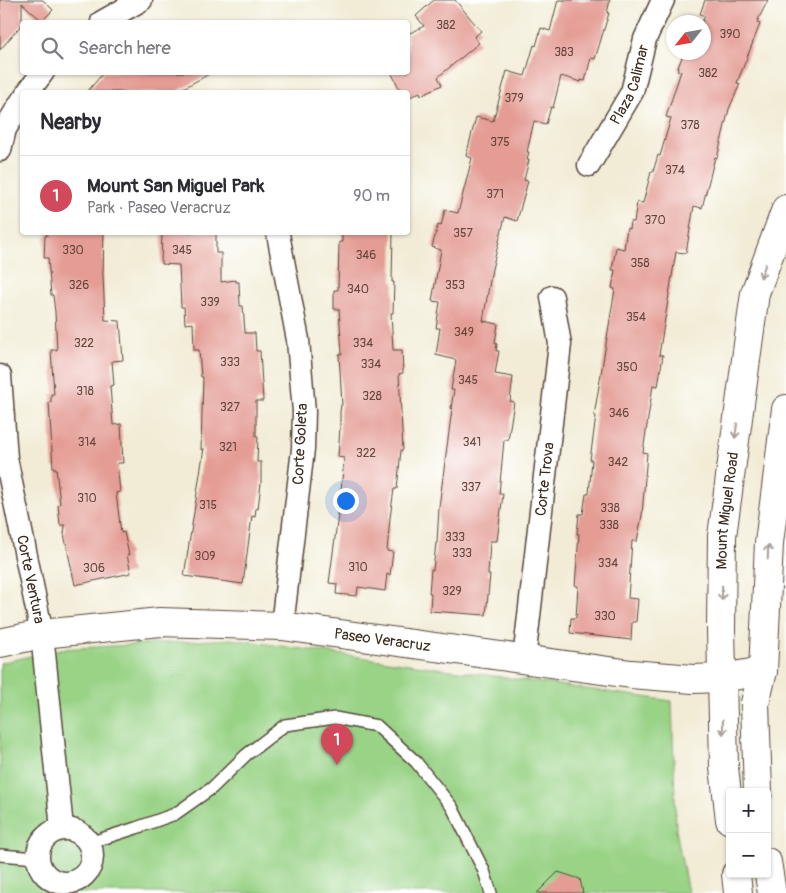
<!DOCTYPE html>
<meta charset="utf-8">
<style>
:root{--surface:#fff;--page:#f7f7f7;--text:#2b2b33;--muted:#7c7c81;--line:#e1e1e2;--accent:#d1495b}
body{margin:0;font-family:Pangolin,sans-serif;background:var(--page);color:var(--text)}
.controls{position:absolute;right:15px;bottom:15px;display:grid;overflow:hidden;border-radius:5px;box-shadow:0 1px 4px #0004}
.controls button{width:45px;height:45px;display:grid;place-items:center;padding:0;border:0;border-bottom:1px solid var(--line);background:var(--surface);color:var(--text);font:25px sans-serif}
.compass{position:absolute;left:666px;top:15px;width:45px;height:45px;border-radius:50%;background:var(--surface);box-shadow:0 1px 4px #0004;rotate:239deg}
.you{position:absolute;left:345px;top:500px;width:18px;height:18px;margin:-12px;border:4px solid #fff;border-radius:50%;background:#1a73e8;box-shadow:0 0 0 8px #1a73e833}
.badge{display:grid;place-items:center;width:32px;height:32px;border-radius:50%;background:var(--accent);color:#fff;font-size:16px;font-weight:700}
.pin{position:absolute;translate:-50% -41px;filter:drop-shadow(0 1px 2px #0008)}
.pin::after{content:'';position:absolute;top:26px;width:18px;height:15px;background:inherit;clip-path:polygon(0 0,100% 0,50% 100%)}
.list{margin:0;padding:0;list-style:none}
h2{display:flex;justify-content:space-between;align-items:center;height:65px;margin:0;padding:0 20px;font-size:21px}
h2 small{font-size:16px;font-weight:400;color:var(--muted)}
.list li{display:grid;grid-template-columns:32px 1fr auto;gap:15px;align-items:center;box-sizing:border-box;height:80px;padding:0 20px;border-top:1px solid var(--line)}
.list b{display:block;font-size:19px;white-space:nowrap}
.list p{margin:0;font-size:16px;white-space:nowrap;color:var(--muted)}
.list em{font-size:16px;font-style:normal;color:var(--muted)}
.icon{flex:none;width:28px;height:28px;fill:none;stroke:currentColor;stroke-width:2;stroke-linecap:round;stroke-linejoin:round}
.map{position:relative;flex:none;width:786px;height:893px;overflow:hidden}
.search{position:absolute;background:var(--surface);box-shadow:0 1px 4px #0004;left:20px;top:20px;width:390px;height:55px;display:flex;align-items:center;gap:12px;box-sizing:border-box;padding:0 18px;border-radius:5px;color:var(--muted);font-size:19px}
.panel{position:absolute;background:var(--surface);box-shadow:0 1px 4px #0004;left:20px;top:90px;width:390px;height:145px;border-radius:5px}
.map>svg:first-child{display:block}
.green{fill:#99d386;stroke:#6a7e52}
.building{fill:#e49c94}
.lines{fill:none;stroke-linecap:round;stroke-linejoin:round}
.lane-casing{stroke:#56473a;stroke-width:14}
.street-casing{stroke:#56473a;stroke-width:25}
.secondary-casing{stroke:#56473a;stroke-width:30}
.lane{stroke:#fff;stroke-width:11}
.street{stroke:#fff;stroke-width:22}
.secondary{stroke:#fff;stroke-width:28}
.oneway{stroke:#a79f9a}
.labels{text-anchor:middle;stroke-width:4;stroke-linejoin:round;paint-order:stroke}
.number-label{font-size:12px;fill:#65463c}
.street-label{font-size:15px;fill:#3b2a1e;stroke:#fff}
</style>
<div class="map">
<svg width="786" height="893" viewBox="0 0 786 893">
<rect width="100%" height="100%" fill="#fff"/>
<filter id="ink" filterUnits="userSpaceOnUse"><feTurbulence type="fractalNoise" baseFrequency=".02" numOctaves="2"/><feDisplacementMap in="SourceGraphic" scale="10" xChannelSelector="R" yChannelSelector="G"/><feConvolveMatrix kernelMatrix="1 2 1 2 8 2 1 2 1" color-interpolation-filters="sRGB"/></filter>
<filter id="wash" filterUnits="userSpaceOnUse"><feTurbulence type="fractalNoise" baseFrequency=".0096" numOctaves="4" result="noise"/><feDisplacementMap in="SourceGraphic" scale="20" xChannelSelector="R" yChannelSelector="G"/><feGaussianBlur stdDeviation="1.12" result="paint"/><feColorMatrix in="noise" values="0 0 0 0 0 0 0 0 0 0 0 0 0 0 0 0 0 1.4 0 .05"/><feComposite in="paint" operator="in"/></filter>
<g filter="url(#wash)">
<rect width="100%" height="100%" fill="#f2ecd6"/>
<path class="green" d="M231,639L672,701L676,830L688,893H0V663L61,649Z"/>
<g id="blocks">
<path class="building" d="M0,0H43L53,10L42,21L22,3V24L0,50Z
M434,0H455L481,31L474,37L479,43L438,77L442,85L421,95L420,92L408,98V92H401L391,72H408V34L424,26L416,16Z
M558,0H610L607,13H609L595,59L591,58L585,81L581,80V82L561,76L553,108L551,107L546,124L534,121L527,152H529L527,160H529L524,180L528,181L517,221L505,217L492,269L483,321L498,324L495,343L497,344L496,351H499L495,374L513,377L510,401L514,402L508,440H504L499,494H503L497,541H490L488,575H490L486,615L430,611L431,593H429L431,569L433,570L436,543H437L439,507L452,409L451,408L454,390H451L456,360L436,355L440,328H436L440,302L432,301L441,250L432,247L438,225L441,226L445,210L458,213L472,158L466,156L476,117L493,121L507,71L525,76L534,45L536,46L541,28L550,31Z
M705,0H768L757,22L760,24L737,83L740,84L729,109L717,158L715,157L702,208L694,206L686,253L676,252L659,355H663L658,386L653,385L643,452L647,453L642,515L637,541H632L628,598L638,599L636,622H632L631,640L570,633L571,618H576L578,586H575L579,534H577L579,514H583L586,494H589L592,460H590L596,416H594L615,289L612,288L615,270H612L616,247L624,249L627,228L629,229L630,222H634L637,202L643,203L651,172H653L658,155L660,156L671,118L666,117L681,71L677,70L684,52H704L702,22L705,16L700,14Z
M104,72H213L176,92H87Z
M47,232H104L103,275L105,320L120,321L123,360L112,361L114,385L110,386L113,425L121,424L123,463H117L120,492L116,493L121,533L124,532L129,555H127L131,573L75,585L64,534L65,525H60L58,505L60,504L56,468H53L49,402H51V394H54L51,350H57L55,312L53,295H51L48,258H44L45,236H47Z
M162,232H216V253H221V282L236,280V282H239L240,306H243L245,333H255L256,351H260L263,401H256V436H258L257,462H261V483L258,509L256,508L255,517L252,516L243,584L184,576L204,448L201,450L203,377H201L199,350H194L193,323L185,324L184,307H181L179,265L161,264Z
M342,232H393L392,282H394L393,313H391L393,350H402L403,373L399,374L403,450H401L397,489H394L390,518L387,551L393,552L390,575L387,574L385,591L358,587L357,596L336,594L337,584L329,583L338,515H337L339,491H341L344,458L338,457L340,427V412L341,405H342L339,354H342L339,309H334V290H338L339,242H342Z
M558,872L580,879L583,893H537Z"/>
</g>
</g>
<g filter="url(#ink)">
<use href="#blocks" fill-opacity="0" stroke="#56473a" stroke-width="1"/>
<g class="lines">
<defs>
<path id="lane" d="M89,843L136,828L175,814L212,788L246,755L285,725L335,718L377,726L416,762L452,807L484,871L491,893
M0,855L37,858"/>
<g id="street">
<path d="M102,22L141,0"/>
<path d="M28,92L43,72"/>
<path d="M0,150L5,129L22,101"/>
<path id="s1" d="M589,165L632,92L645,39L663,0"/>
<path d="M278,234L298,340L304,412L303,449L282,626"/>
<path id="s2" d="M0,376L6,458L42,634L62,828"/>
<path id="s3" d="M524,660L560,344L552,297"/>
<circle cx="65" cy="856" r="27"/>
</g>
<g id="secondary">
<path id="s4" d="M0,643L42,634L160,622L282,626L631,674L693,679L722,678L763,671"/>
<path d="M758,792L755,703L763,671L769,543L786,409"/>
<path id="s5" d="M730,820L724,767L721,628L722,536L755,293L786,209"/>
<path d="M767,862L772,893"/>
<path d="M736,874L738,893"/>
</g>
</defs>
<use href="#lane" class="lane-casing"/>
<use href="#street" class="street-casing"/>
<use href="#secondary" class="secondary-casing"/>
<use href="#lane" class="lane"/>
<use href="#street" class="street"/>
<use href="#secondary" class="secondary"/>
</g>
<defs><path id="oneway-shaft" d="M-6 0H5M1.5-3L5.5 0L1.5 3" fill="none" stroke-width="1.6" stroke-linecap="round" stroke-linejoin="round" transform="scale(1.25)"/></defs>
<g class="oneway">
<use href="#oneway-shaft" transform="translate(763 271) rotate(110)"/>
<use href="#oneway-shaft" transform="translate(736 431) rotate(98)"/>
<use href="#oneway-shaft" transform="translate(768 552) rotate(-88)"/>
<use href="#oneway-shaft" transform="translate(722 593) rotate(91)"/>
<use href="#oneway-shaft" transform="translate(723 727) rotate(89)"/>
</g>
</g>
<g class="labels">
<g class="number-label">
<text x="446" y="29">382</text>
<text x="730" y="38">390</text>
<text x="564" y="56">383</text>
<text x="708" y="77">382</text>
<text x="514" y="102">379</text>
<text x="690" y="129">378</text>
<text x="500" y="146">375</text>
<text x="675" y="174">374</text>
<text x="495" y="198">371</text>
<text x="655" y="224">370</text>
<text x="463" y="237">357</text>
<text x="73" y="254">330</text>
<text x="182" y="254">345</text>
<text x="366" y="259">346</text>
<text x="640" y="267">358</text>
<text x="79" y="289">326</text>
<text x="455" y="289">353</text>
<text x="358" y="293">340</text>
<text x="210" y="306">339</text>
<text x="636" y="321">354</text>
<text x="464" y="336">349</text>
<text x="84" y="347">322</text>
<text x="363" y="347">334</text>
<text x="230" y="366">333</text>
<text x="371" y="368">334</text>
<text x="627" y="371">350</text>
<text x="468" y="384">345</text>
<text x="85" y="395">318</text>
<text x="372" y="400">328</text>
<text x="230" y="411">327</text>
<text x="619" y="417">346</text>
<text x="87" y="446">314</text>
<text x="472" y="446">341</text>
<text x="228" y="451">321</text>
<text x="366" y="457">322</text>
<text x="618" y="466">342</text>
<text x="471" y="491">337</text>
<text x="87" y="502">310</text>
<text x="208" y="509">315</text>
<text x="610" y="512">338</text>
<text x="609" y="529">338</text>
<text x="455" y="541">333</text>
<text x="462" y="557">333</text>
<text x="205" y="560">309</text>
<text x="608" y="567">334</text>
<text x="358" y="571">310</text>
<text x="94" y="572">306</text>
<text x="452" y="595">329</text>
<text x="605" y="620">330</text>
</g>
<g class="street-label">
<text dy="5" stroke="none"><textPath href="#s1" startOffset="91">Plaza Calimar</textPath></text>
<text transform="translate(300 444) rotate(-87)" y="5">Corte Goleta</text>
<text dy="5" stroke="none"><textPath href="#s3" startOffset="182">Corte Trova</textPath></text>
<text dy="5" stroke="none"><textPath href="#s5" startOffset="310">Mount Miguel Road</textPath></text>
<text dy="5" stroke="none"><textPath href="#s2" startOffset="206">Corte Ventura</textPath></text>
<text dy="5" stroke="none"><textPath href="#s4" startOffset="385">Paseo Veracruz</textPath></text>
</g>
</g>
</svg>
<div class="controls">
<button>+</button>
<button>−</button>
</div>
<svg class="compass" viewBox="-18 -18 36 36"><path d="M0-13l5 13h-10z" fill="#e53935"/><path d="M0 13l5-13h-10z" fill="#7c7c81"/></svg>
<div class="you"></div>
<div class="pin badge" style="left:337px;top:765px">1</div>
<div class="search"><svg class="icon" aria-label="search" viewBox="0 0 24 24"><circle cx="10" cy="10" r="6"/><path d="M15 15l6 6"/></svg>Search here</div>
<section class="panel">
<h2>Nearby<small></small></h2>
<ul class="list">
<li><span class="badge">1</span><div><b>Mount San Miguel Park</b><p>Park · Paseo Veracruz</p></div><em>90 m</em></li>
</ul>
</section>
</div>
